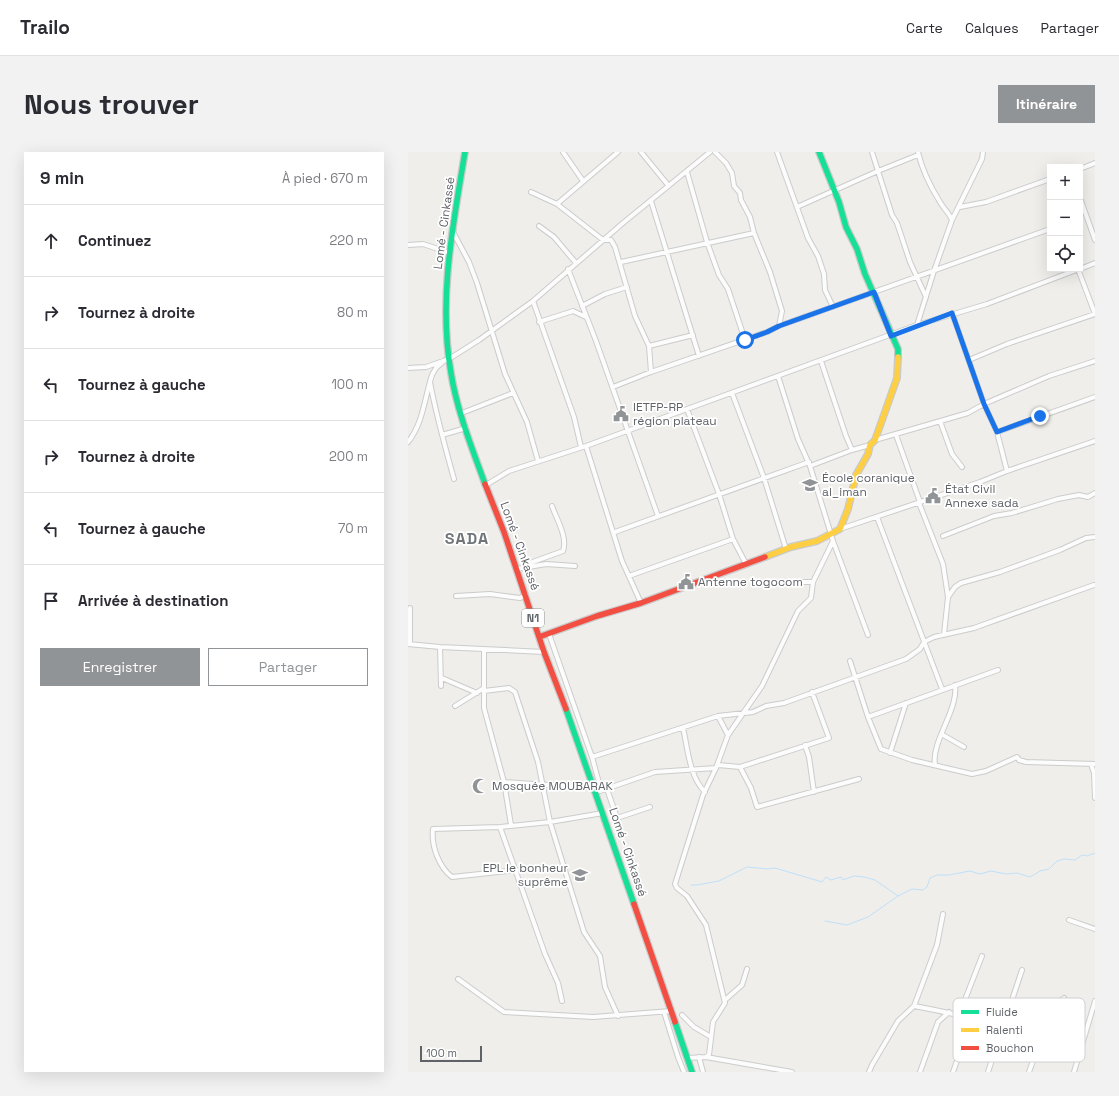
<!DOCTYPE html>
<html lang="fr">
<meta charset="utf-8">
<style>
:root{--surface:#fff;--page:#f2f2f3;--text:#2b2b33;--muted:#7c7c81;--line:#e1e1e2;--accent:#919496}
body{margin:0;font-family:"Space Grotesk",sans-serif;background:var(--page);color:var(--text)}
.controls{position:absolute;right:12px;top:12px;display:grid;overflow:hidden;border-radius:0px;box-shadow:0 4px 16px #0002}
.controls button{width:36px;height:36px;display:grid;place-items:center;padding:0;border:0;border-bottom:1px solid var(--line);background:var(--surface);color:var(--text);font:20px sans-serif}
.scale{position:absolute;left:12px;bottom:10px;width:62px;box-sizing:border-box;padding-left:4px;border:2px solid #5f6368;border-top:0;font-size:11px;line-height:14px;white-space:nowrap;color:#5f6368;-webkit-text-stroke:3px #fff;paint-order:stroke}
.stop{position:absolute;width:12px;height:12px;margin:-9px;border:3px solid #1a73e8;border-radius:50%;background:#fff}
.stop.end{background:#1a73e8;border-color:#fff;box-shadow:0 1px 4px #0008}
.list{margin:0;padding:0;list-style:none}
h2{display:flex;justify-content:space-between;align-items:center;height:52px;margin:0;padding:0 16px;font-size:17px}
h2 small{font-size:13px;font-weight:400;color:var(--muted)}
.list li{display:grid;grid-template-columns:26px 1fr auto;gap:12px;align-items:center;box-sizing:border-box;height:72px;padding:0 16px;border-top:1px solid var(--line)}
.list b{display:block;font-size:15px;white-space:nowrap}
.list em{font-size:13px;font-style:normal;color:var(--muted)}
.actions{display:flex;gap:8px;padding:12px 16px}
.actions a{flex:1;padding:9px 0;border:1px solid var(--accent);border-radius:0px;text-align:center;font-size:14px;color:var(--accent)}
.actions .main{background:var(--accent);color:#fff}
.icon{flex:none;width:22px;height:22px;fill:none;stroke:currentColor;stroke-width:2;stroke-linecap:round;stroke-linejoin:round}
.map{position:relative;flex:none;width:687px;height:920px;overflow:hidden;border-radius:0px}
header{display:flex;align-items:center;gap:24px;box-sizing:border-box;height:56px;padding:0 20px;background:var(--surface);border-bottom:1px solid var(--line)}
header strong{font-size:19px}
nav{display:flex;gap:22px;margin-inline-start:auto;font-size:14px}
.intro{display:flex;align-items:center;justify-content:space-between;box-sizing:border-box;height:96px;padding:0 24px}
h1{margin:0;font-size:28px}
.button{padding:10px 18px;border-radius:0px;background:var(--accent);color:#fff;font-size:14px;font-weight:700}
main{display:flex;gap:24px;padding:0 24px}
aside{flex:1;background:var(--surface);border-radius:0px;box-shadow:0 4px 16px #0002}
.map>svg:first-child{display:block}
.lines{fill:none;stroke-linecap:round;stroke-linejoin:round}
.stream{stroke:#bfe0f9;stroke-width:1}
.street-casing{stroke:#cbcccc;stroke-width:6}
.fast-casing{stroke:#cacacb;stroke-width:8}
.slow-casing{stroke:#cacacb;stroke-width:8}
.jam-casing{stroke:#cacacb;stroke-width:8}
.street{stroke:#fdfcfc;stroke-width:4}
.fast{stroke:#16e098;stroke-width:5.5}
.slow{stroke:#ffcf43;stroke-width:5.5}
.jam{stroke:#f24e42;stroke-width:5.5}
.route{stroke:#1a73e8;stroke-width:5}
.labels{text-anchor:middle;stroke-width:3.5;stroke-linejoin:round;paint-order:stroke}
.shield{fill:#fff;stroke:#8f9295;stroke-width:1}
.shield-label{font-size:11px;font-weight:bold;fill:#5f6368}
.street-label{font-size:12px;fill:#5f6368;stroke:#fff}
.poi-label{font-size:12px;fill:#5f6368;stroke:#fff;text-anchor:start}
.district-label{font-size:16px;font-weight:bold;letter-spacing:1px;fill:#70757a;stroke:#fff}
.key{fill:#fff;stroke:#cfd0d2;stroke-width:1}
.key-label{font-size:11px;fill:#5f6368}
</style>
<header>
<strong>Trailo</strong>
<nav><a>Carte</a><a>Calques</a><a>Partager</a></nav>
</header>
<div class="intro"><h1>Nous trouver</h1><a class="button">Itinéraire</a></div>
<main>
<aside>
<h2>9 min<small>À pied · 670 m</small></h2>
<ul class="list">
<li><svg class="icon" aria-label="ahead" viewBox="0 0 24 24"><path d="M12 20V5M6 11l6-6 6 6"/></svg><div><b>Continuez</b></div><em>220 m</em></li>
<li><svg class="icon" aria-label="right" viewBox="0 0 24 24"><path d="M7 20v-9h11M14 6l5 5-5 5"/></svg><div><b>Tournez à droite</b></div><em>80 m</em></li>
<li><svg class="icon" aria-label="left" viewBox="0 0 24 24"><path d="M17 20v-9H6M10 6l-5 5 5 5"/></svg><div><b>Tournez à gauche</b></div><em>100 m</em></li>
<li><svg class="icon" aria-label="right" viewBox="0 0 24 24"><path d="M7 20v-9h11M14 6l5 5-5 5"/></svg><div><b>Tournez à droite</b></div><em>200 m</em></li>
<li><svg class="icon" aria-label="left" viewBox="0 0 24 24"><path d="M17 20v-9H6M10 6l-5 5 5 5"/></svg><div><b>Tournez à gauche</b></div><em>70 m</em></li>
<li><svg class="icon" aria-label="arrive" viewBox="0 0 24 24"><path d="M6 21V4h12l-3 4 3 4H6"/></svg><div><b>Arrivée à destination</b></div></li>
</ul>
<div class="actions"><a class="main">Enregistrer</a><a>Partager</a></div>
</aside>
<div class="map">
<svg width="687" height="920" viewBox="0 0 687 920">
<rect width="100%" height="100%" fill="#efeeea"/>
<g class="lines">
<path class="stream" d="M283,733H289L311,729L339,715L360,717L367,716L414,730L418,725L423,728L433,725L435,728L446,724L456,725L467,728L490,744L504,737L515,738L519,735L522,726L529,723H541L562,719L572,722L583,719L598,722L609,721L622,725L632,719L641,717L649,709L656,707L667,708L674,703L679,704L687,701
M417,769L439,773L460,765L490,744"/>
<defs>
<path id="street" d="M155,0L175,29
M210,0L149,52L195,88H203L207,95L227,164L241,194L243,220
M233,0L260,33
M369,0L400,86L410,104L416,122L417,138L425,155
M510,0C514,18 522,34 532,50C536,57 541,61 544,68
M510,3L470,19L484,63L489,71L502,110L518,145
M672,17L687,11
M279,20L299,90L311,123L320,137L337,188
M123,40L149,52
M672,46L687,88
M243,49L291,204
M389,55L470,19L464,0
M552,55L578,50L642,27
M131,74L146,85L168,111
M45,80L61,110L69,131L97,222L119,270L130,309
M0,93L15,92L42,101
M213,110L346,81
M160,117L188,189L250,364
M670,117L687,162
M672,117L687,111
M125,149L166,265L173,295
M174,154L197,142L219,135
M544,161L576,252L589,280L599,319
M131,170L165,159L178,165
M509,173L526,119L544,68L574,7L575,0
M371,174L642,77
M241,194L285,183
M561,208L599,192L687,162
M413,209L438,284L444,298L462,293
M0,216L18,215L41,207L71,188L125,149L215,71L302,0
M370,224L390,287L402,314L425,389L460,483
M22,230C28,263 37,295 46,327
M205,235L243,220L359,180L371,174L374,159L362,120L346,81L342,65L333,48L332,41L326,34L324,21L318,11L307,0
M324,241L356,326L378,397
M279,257L311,342L325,387L338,412
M54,261L105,241
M532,269L544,302L554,315
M589,280L687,245
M34,283L58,276
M488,283L512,350
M467,288L560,261L576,252L641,224L687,209
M0,290C15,272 17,244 24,223L28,216L37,208
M178,294L214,409L233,451
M402,314L444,298
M78,333L101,319L178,294L509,173L579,152L671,117
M511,351L535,412L540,445L536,482
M469,365L534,537
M432,377L572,330L599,319L687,289
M207,380L401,310
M535,384L586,364L604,361L650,347L671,343L680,345L687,341
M118,415L122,411L155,399C160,385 148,366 144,354
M109,417L138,412L167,414
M221,424L325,387
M390,430H405
M48,444L82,442L112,446L118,443
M540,445L547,435L553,431L592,420L652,398L678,386L687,385
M2,456V492
M141,482L184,605L193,638
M0,492L32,495L136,500
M32,495L33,534
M76,498V556L96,630L103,673
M442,509L460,565L473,597L504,608L564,622L578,619L609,605L611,608L618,610L687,612
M34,526L69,541
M76,539L101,536L107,540L130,610L142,670L176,780L192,804L197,835L210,864
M47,554L76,536
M310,564L320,583
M460,565L590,518
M275,576C280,597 281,624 297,640
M535,583L556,595
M397,593L401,605L406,640
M482,601L498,551
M184,605L310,564L345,560L358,554L376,551L498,507L512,497L516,490L526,485L566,476L686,433
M527,612C523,590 551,557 547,533
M683,612L686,621L687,646
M310,613L332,615L421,586L404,540
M332,615L343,636L349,655L451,627
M96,630L186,636
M199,637L209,666L242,655
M192,639L247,620L308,616
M92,675L137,802L150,831L154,849
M109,718L44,725C31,715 23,694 25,677L92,675L142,670L195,661
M661,768L687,777
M50,827L96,860L185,865L263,859
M317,848L334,833L339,817
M506,854C562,864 618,880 673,899
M256,860L270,905L276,920
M274,863L286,875L303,885
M551,863L574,804
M291,905L295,920
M298,905L301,903L305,870L317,851L298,773L279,744L269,736L267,732L295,643L308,616L320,583L354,534L390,459L403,446L405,430L425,389
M279,906L298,905L384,920
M461,920L464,913L490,869L506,854L529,793L535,762
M512,920L530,870L541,860
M545,920L555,892
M580,920L614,818
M621,920L644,856L656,846
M666,920L687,849"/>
<path id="fast" d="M57,0C45,73 30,147 43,221C49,259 64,296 77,332
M411,0L431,50L438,75L449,97L457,122L490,197V205
M158,557L226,752
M267,870L284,920"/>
<path id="slow" d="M357,405L383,395L409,389L432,377L440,357L448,323L460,302L462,293L467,288L489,226L490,205"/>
<path id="jam" d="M77,332L96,380L136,500L158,557
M131,485L189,464L233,451L357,405
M226,752L267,870"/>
</defs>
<use href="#street" class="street-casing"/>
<use href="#fast" class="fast-casing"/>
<use href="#slow" class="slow-casing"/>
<use href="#jam" class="jam-casing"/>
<use href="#street" class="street"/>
<use href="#fast" class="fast"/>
<use href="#slow" class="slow"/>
<use href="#jam" class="jam"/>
</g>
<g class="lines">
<path class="route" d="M337,188L359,180L371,174L466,140L483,184L544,161L576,252L589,280L632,264"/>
</g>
<defs>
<symbol id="civic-bare" viewBox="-9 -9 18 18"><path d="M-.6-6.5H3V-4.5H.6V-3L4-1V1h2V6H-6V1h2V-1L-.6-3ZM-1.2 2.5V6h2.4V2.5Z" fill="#919496" stroke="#fff" stroke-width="2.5" paint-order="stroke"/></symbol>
<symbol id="school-bare" viewBox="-9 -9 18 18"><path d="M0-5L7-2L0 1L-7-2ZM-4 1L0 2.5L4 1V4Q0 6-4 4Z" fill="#919496" stroke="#fff" stroke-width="2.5" paint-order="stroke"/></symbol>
<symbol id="mosque-bare" viewBox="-9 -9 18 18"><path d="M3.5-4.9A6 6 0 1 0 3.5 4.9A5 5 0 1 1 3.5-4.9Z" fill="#919496" stroke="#fff" stroke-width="2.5" paint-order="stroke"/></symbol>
</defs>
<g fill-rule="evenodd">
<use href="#civic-bare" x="202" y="251" width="22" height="22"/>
<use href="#school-bare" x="391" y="322" width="22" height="22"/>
<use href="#civic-bare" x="514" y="333" width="22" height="22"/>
<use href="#civic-bare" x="267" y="419" width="22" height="22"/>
<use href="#mosque-bare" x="61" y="623" width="22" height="22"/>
<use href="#school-bare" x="161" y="712" width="22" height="22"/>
</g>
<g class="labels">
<rect class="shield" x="114" y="457" width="22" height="18" rx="3"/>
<g class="shield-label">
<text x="125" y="470">N1</text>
</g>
<g class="street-label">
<text transform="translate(36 71) rotate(-82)" y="4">Lomé - Cinkassé</text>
<text transform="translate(112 394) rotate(70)" y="4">Lomé - Cinkassé</text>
<text transform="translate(220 700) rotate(71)" y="4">Lomé - Cinkassé</text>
</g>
<g class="poi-label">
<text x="225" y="259">IETFP-RP<tspan x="225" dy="14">région plateau</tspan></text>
<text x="414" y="330">École coranique<tspan x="414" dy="14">al_iman</tspan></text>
<text x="537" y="341">État Civil<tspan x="537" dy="14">Annexe sada</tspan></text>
<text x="290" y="434">Antenne togocom</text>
<text x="84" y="638">Mosquée MOUBARAK</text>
<text x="160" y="720" text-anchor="end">EPL le bonheur<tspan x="160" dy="14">suprême</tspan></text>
</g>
<g class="district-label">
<text x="59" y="392">SADA</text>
</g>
</g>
<rect x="545" y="846" width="132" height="64" rx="6" class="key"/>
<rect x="553" y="858" width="18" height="4" fill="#16e098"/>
<rect x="553" y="876" width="18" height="4" fill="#ffcf43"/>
<rect x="553" y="894" width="18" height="4" fill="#f24e42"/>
<g class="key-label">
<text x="578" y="864">Fluide</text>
<text x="578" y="882">Ralenti</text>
<text x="578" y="900">Bouchon</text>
</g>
</svg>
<div class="controls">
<button>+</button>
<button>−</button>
<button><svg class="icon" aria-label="locate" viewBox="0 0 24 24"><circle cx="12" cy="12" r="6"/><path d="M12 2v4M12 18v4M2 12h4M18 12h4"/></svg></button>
</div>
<div class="scale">100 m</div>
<div class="stop" style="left:337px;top:188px"></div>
<div class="stop end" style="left:632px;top:264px"></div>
</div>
</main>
